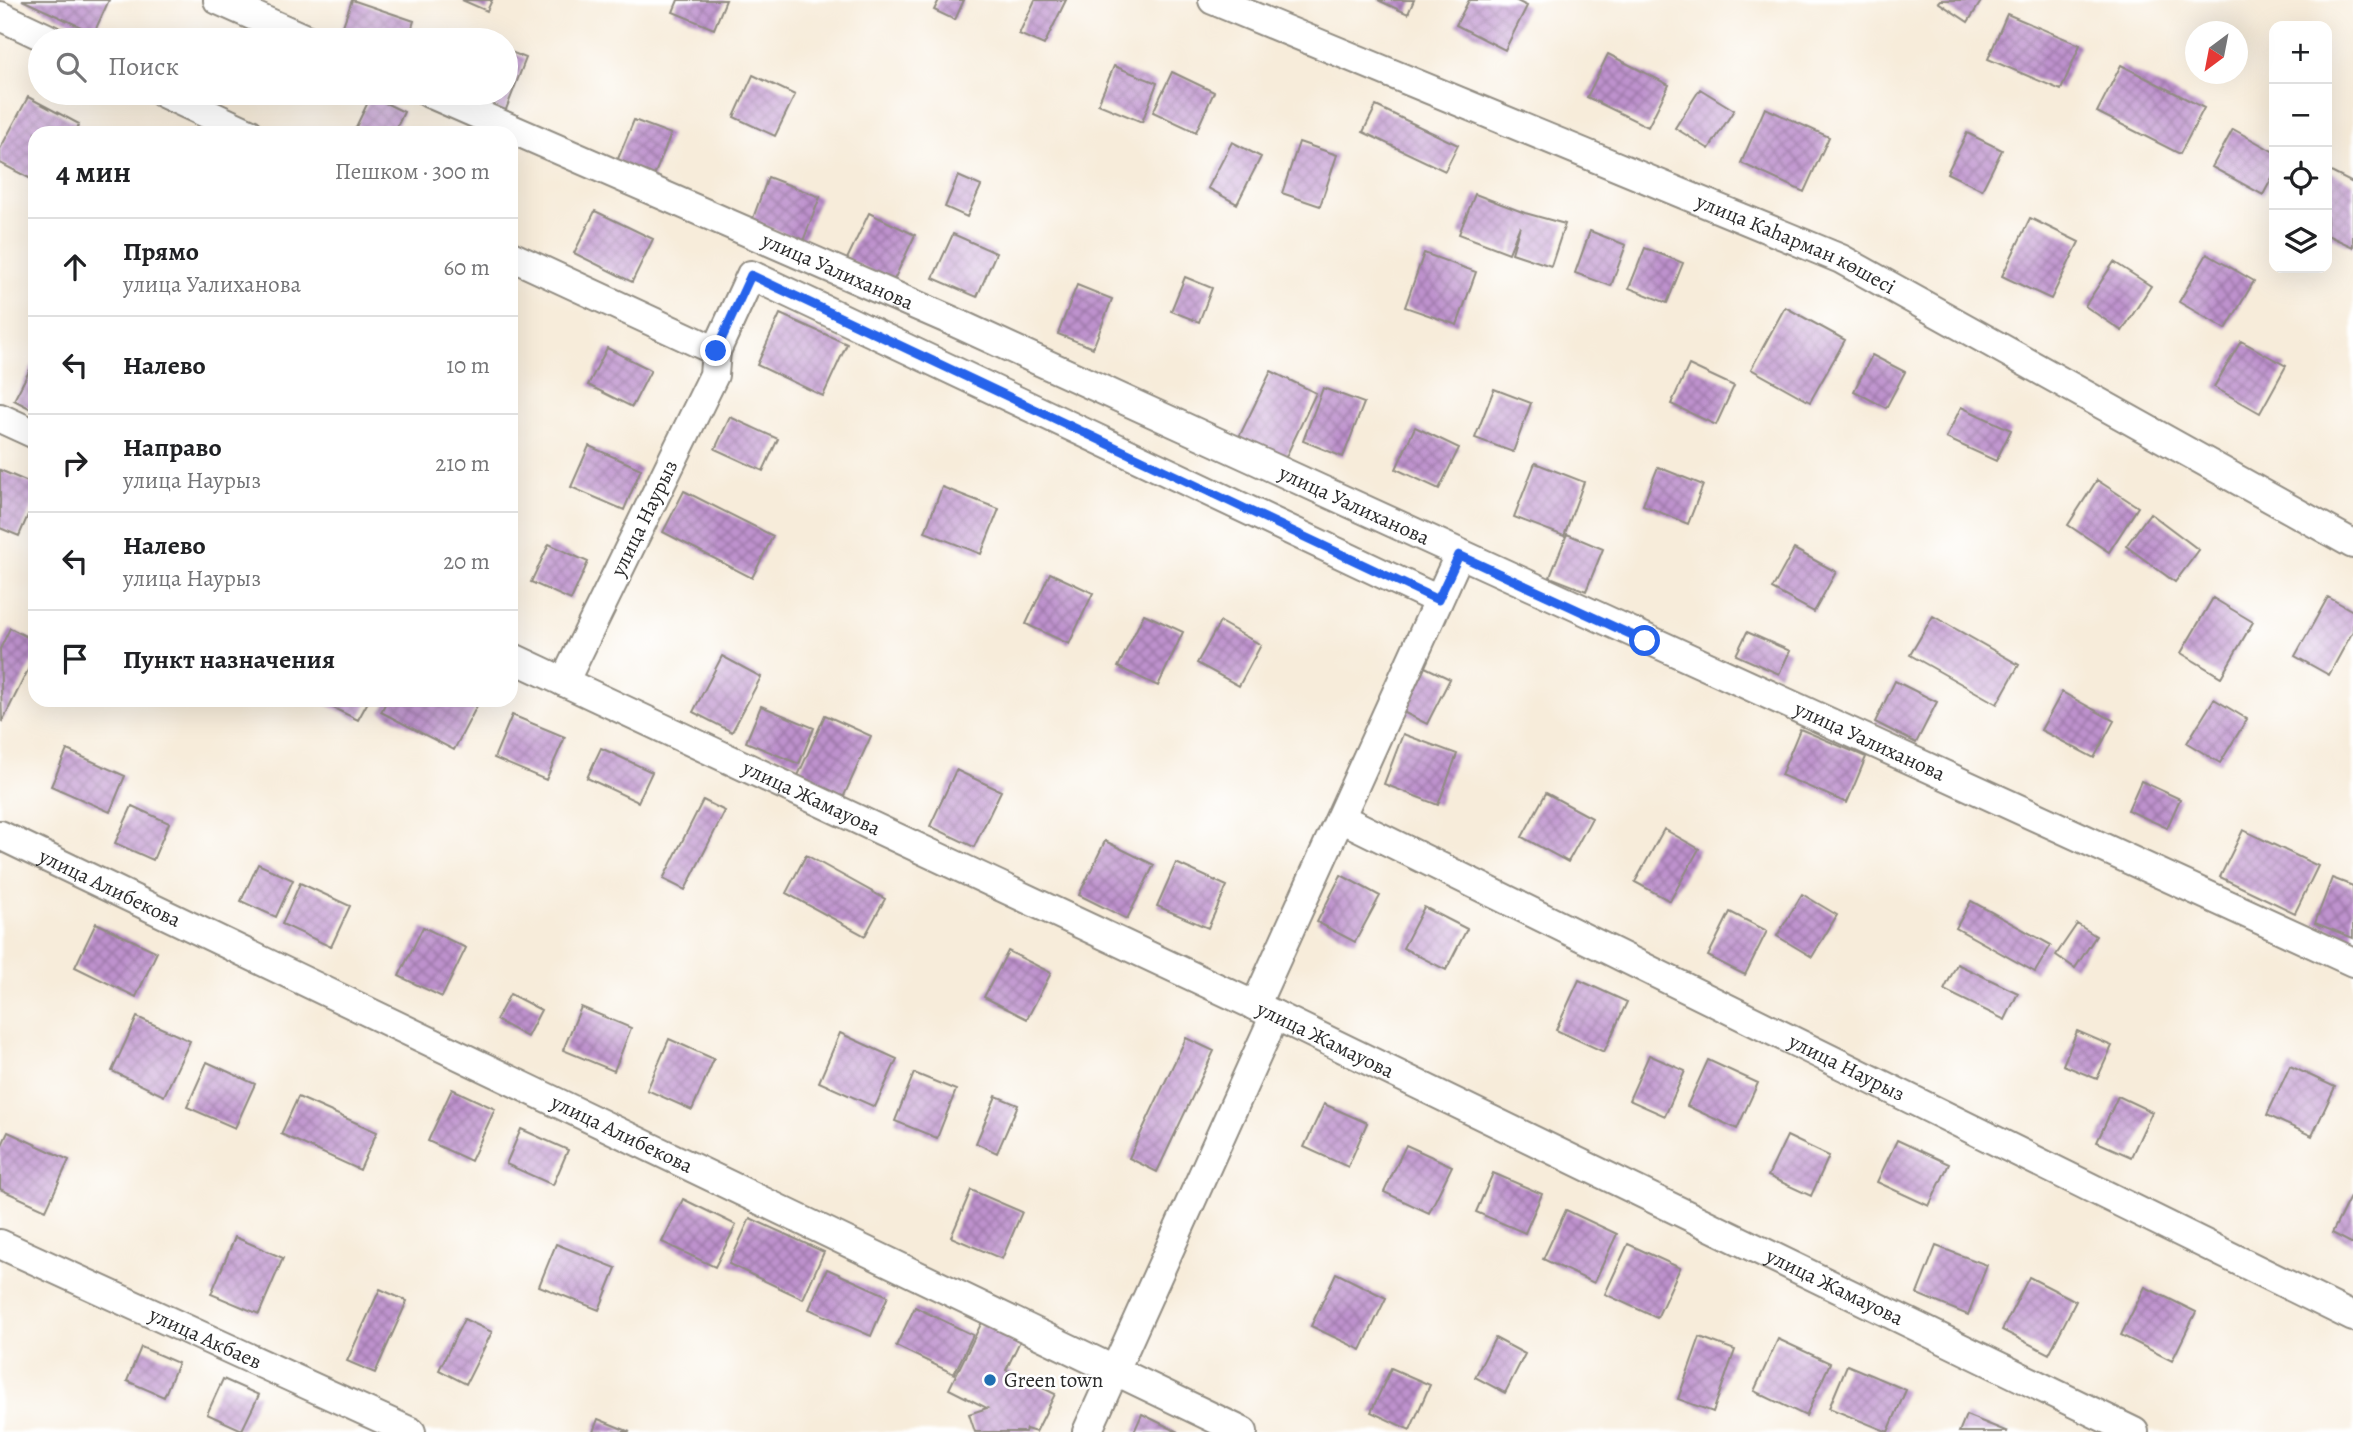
<!DOCTYPE html>
<html lang="ru">
<meta charset="utf-8">
<style>
:root{--surface:#fff;--page:#f6f6f6;--text:#202124;--muted:#757577;--line:#e0e0e0}
body{margin:0;font-family:Alegreya,serif;background:var(--page);color:var(--text)}
.controls{position:absolute;right:21px;top:21px;display:grid;overflow:hidden;border-radius:14px;box-shadow:0 7px 28px #0002}
.controls button{width:63px;height:63px;display:grid;place-items:center;padding:0;border:0;border-bottom:2px solid var(--line);background:var(--surface);color:var(--text);font:35px sans-serif}
.compass{position:absolute;left:2185px;top:21px;width:63px;height:63px;border-radius:50%;background:var(--surface);box-shadow:0 7px 28px #0002;rotate:212deg}
.stop{position:absolute;width:21px;height:21px;margin:-16px;border:5px solid #2563eb;border-radius:50%;background:#fff}
.stop.end{background:#2563eb;border-color:#fff;box-shadow:0 2px 7px #0008}
.list{margin:0;padding:0;list-style:none}
h2{display:flex;justify-content:space-between;align-items:center;height:91px;margin:0;padding:0 28px;font-size:30px}
h2 small{font-size:23px;font-weight:400;color:var(--muted)}
.list li{display:grid;grid-template-columns:46px 1fr auto;gap:21px;align-items:center;box-sizing:border-box;height:98px;padding:0 28px;border-top:2px solid var(--line)}
.list b{display:block;font-size:26px;white-space:nowrap}
.list p{margin:0;font-size:23px;white-space:nowrap;color:var(--muted)}
.list em{font-size:23px;font-style:normal;color:var(--muted)}
.icon{flex:none;width:38px;height:38px;fill:none;stroke:currentColor;stroke-width:2;stroke-linecap:round;stroke-linejoin:round}
.map{position:relative;flex:none;width:2353px;height:1432px;overflow:hidden}
.search{position:absolute;background:var(--surface);box-shadow:0 7px 28px #0002;left:28px;top:28px;width:490px;height:77px;display:flex;align-items:center;gap:18px;box-sizing:border-box;padding:0 24px;border-radius:38px;color:var(--muted);font-size:26px}
.panel{position:absolute;background:var(--surface);box-shadow:0 7px 28px #0002;left:28px;top:126px;width:490px;height:581px;border-radius:21px}
.map>svg:first-child{display:block}
.building{fill:url(#building-cross-hatch)}
.lines{fill:none;stroke-linecap:round;stroke-linejoin:round}
.minor-casing{stroke:#918c82;stroke-width:32}
.minor{stroke:#fff;stroke-width:28}
.route{stroke:#2563eb;stroke-width:9}
.poi-dot{fill:#1f6fb2;stroke:#fff;stroke-width:2.5}
.labels{text-anchor:middle;stroke-width:5;stroke-linejoin:round;paint-order:stroke}
.street-label{font-size:21px;fill:#2b2b2b;stroke:#fff}
.poi-label{font-size:21px;fill:#2b2b2b;stroke:#fff;text-anchor:start}
</style>
<div class="map">
<svg width="2353" height="1432" viewBox="0 0 2353 1432">
<defs>
<pattern id="building-cross-hatch" width="8" height="8" patternUnits="userSpaceOnUse" patternTransform="scale(1.75)"><rect width="8" height="8" fill="#be92cd"/><path d="M0 0l8 8M0 8l8-8" fill="none" stroke="#9b77a7"/></pattern>
</defs>
<rect width="100%" height="100%" fill="#fff"/>
<filter id="ink" filterUnits="userSpaceOnUse"><feTurbulence type="fractalNoise" baseFrequency=".0143" numOctaves="2"/><feDisplacementMap in="SourceGraphic" scale="14" xChannelSelector="R" yChannelSelector="G"/><feConvolveMatrix kernelMatrix="1 2 1 2 8 2 1 2 1" color-interpolation-filters="sRGB"/></filter>
<filter id="wash" filterUnits="userSpaceOnUse"><feTurbulence type="fractalNoise" baseFrequency=".00686" numOctaves="4" result="noise"/><feDisplacementMap in="SourceGraphic" scale="28" xChannelSelector="R" yChannelSelector="G"/><feGaussianBlur stdDeviation="1.57" result="paint"/><feColorMatrix in="noise" values="0 0 0 0 0 0 0 0 0 0 0 0 0 0 0 0 0 1.4 0 .05"/><feComposite in="paint" operator="in"/></filter>
<g filter="url(#wash)">
<rect width="100%" height="100%" fill="#f7ecda"/>
<g id="blocks">
<path class="building" d="M22,0H109L94,33Z
M352,0L414,21L408,40H338Z
M462,0H492L487,11Z
M678,0H726L714,29L673,12Z
M939,0H964L955,20L934,10Z
M1035,0H1066L1044,45L1019,34Z
M1378,0H1414L1408,14Z
M1469,0H1515L1527,6L1505,50L1456,25Z
M1940,0H1982L1968,22L1938,2Z
M2007,14L2080,45L2061,90L1988,59Z
M506,50L526,58L505,112L465,96L467,93H506Z
M1608,54L1669,85L1648,127L1587,97Z
M2121,65L2204,108L2180,154L2097,112Z
M1114,66L1157,83L1142,122L1098,104Z
M1172,72L1214,92L1196,132L1153,112Z
M753,75L795,95L775,136L734,117Z
M1700,89L1734,110L1709,149L1675,128Z
M371,96L404,112L394,133H353Z
M28,97L79,124L75,133H35V181L0,163V149Z
M1376,106L1458,145L1445,171L1363,132Z
M1765,108L1829,137L1804,192L1741,163Z
M634,120L671,134L652,181L615,166Z
M2233,129L2274,152V174L2263,195L2212,167Z
M1967,133L2002,150L1982,190L1947,173Z
M1232,142L1261,157L1237,204L1208,188Z
M1299,142L1337,155L1320,206L1282,193Z
M2327,170L2353,183V247L2327,235Z
M958,176L981,186L967,217L945,207Z
M768,177L820,197L803,241L752,221Z
M1475,194L1525,213L1565,224L1551,266L1512,253L1520,226L1509,253L1459,234Z
M595,211L653,239L632,282L574,253Z
M869,213L915,235L893,282L847,259Z
M2030,218L2079,242L2051,299L2002,276Z
M1590,231L1626,245L1611,286L1575,273Z
M953,234L996,253L977,297L933,278Z
M1645,248L1683,263L1667,303L1629,288Z
M1424,253L1476,272L1457,325L1405,307Z
M2207,254L2254,281L2226,329L2179,302Z
M2114,262L2151,286L2122,331L2085,306Z
M1185,277L1212,288L1199,322L1171,311Z
M1077,285L1112,299L1093,348L1058,334Z
M1785,307L1845,340L1810,402L1751,369Z
M780,314L847,344L823,396L757,365Z
M2241,341L2286,366L2260,413L2214,387Z
M607,348L651,370L632,407L588,385Z
M1872,355L1905,372L1886,408L1854,391Z
M35,360V411L14,400Z
M1689,365L1734,386L1716,425L1671,404Z
M1271,371L1316,393L1284,461L1238,439Z
M1323,388L1364,403L1343,457L1303,441Z
M1494,389L1531,403L1513,452L1475,438Z
M1961,407L2011,430L1996,461L1946,438Z
M730,417L778,439L763,471L715,449Z
M1415,427L1459,448L1439,489L1396,469Z
M589,446L641,469L624,510L571,487Z
M1535,463L1584,482L1564,536L1514,517Z
M1658,467L1703,485L1688,524L1643,505Z
M0,470L35,485V499L19,536L0,528Z
M2097,480L2138,507L2109,552L2068,525Z
M942,487L999,509L981,554L925,532Z
M684,491L773,536L752,578L663,532Z
M2150,513L2199,550L2175,582L2126,546Z
M1567,534L1603,549L1586,591L1550,577Z
M549,544L588,562L571,600L531,582Z
M1794,549L1836,572L1814,612L1772,589Z
M1050,573L1093,593L1069,644L1026,624Z
M2328,597L2353,611V631L2329,675L2295,656Z
M2213,598L2253,622L2221,677L2181,653Z
M1144,614L1183,632L1158,686L1118,667Z
M1933,616L2019,665L1997,704L1910,655Z
M1220,622L1261,645L1239,686L1197,663Z
M10,628L35,641V656L2,722L0,649Z
M1747,632L1790,651L1779,674L1736,655Z
M722,656L761,677L732,732L693,712Z
M1425,667L1450,679L1427,724L1403,712Z
M1895,681L1937,702L1916,743L1875,722Z
M2062,692L2114,721L2094,758L2041,730Z
M2214,699L2247,719L2220,763L2187,743Z
M317,700H369L358,720Z
M387,700H475L479,702L454,750L381,712Z
M761,706L814,728L799,764L746,742Z
M512,715L565,737L546,780L494,758Z
M825,715L871,736L843,798L797,778Z
M1800,729L1866,757L1847,803L1781,775Z
M1403,734L1457,754L1438,805L1384,784Z
M601,748L652,772L638,802L587,778Z
M67,750L125,776L110,812L51,786Z
M956,770L1001,791L974,847L930,826Z
M2141,781L2180,799L2167,828L2128,810Z
M1546,793L1592,818L1568,862L1522,837Z
M703,800L725,811L685,890L663,879Z
M132,806L169,823L153,860L115,843Z
M1664,829L1699,849L1670,901L1635,882Z
M2243,830L2318,866L2295,913L2220,877Z
M1105,841L1154,865L1127,919L1079,895Z
M806,855L885,899L865,936L786,893Z
M1176,863L1227,886L1208,928L1157,906Z
M258,864L293,880L276,917L241,901Z
M1341,875L1380,896L1355,942L1317,922Z
M2332,878L2353,886V938L2315,923Z
M300,883L350,906L331,947L282,924Z
M1802,894L1837,915L1812,957L1777,936Z
M1971,901L2051,945L2035,972L1956,928Z
M1424,907L1467,929L1446,970L1403,948Z
M1730,912L1767,931L1745,975L1708,956Z
M96,923L157,952L136,997L75,967Z
M2077,924L2096,936L2075,968L2056,955Z
M423,927L466,948L442,997L399,976Z
M1008,951L1051,973L1027,1019L984,997Z
M1957,964L2018,993L2005,1020L1944,990Z
M1579,980L1627,1002L1604,1052L1556,1030Z
M510,994L541,1010L527,1037L496,1020Z
M581,1007L631,1028L614,1071L563,1050Z
M137,1017L190,1041L164,1096L112,1071Z
M2077,1031L2112,1046L2097,1079L2063,1065Z
M840,1033L897,1059L875,1107L819,1082Z
M1186,1038L1214,1051L1157,1172L1129,1158Z
M669,1039L714,1059L692,1110L647,1090Z
M1649,1055L1685,1071L1665,1116L1629,1100Z
M1708,1060L1758,1083L1737,1129L1687,1106Z
M207,1062L255,1084L235,1128L187,1107Z
M2290,1066L2335,1087L2312,1136L2267,1115Z
M914,1073L956,1090L937,1138L895,1121Z
M452,1089L495,1109L471,1161L428,1141Z
M996,1096L1018,1105L997,1153L976,1143Z
M2118,1096L2152,1112L2131,1157L2097,1142Z
M298,1097L377,1132L360,1170L281,1134Z
M1324,1104L1367,1123L1348,1167L1304,1147Z
M521,1129L568,1150L553,1185L506,1164Z
M8,1132L69,1160L46,1210L0,1189V1149Z
M1787,1136L1829,1156L1811,1196L1768,1176Z
M1897,1140L1949,1164L1929,1206L1877,1182Z
M1406,1145L1452,1166L1429,1213L1384,1192Z
M1493,1173L1542,1194L1525,1233L1476,1212Z
M971,1190L1022,1212L1002,1259L951,1237Z
M2353,1191V1244L2332,1233Z
M683,1199L736,1225L715,1267L662,1242Z
M1566,1210L1617,1234L1594,1283L1543,1259Z
M750,1218L824,1252L803,1299L729,1264Z
M235,1237L283,1258L259,1314L211,1294Z
M556,1244L616,1268L599,1310L539,1286Z
M1628,1244L1680,1268L1657,1318L1605,1294Z
M1936,1246L1987,1265L1968,1315L1917,1294Z
M827,1269L888,1296L871,1336L809,1309Z
M1336,1273L1386,1298L1361,1350L1311,1326Z
M2029,1277L2076,1301L2049,1354L2002,1330Z
M2145,1287L2196,1312L2172,1361L2121,1335Z
M380,1289L407,1301L375,1373L347,1361Z
M915,1307L973,1335L954,1374L896,1346Z
M464,1319L492,1332L466,1384L439,1370Z
M982,1322L1020,1341L1006,1370L1055,1394L1036,1432L1026,1429L1025,1432H975L969,1414L987,1408L949,1389Z
M1700,1337L1735,1350L1713,1412L1678,1399Z
M1495,1338L1525,1354L1505,1393L1475,1377Z
M1778,1339L1830,1363L1806,1416L1754,1391Z
M141,1347L178,1363L164,1397L127,1381Z
M1847,1365L1906,1390L1888,1432L1829,1408Z
M1391,1368L1430,1385L1410,1430L1371,1412Z
M223,1379L259,1395L242,1430L207,1414Z
M1142,1414L1178,1432H1134Z
M1966,1415L2008,1432H1959Z
M598,1419L630,1432H593Z"/>
</g>
</g>
<g filter="url(#ink)">
<use href="#blocks" fill-opacity="0" stroke="#918c82" stroke-width="2"/>
<g class="lines">
<defs>
<g id="minor">
<path d="M218,0L308,40"/>
<path id="s1" d="M1213,0L1841,259L2353,544"/>
<path d="M0,16L51,40"/>
<path d="M163,93L249,133"/>
<path id="s2" d="M429,93L950,320L2353,962"/>
<path d="M511,256L716,351L714,375L564,682"/>
<path d="M716,351L751,275L1438,600"/>
<path d="M0,418L35,434"/>
<path id="s3" d="M511,657L1275,1015L2134,1432"/>
<path id="s4" d="M1341,818L2353,1317"/>
<path id="s5" d="M0,835L1243,1432"/>
<path d="M1255,1006L1459,555"/>
<path id="s6" d="M0,1244L411,1432"/>
<path d="M1087,1432L1275,1015"/>
</g>
</defs>
<use href="#minor" class="minor-casing"/>
<use href="#minor" class="minor"/>
</g>
</g>
<g class="lines" filter="url(#ink)">
<path class="route" d="M716,351L751,275L1438,600L1459,555L1645,641"/>
</g>
<circle class="poi-dot" cx="990" cy="1380" r="7"/>
<g class="labels">
<g class="street-label">
<text dy="7" stroke="none"><textPath href="#s1" startOffset="632">улица Каһарман көшесі</textPath></text>
<text dy="7" stroke="none"><textPath href="#s2" startOffset="446">улица Уалиханова</textPath></text>
<text dy="7" stroke="none"><textPath href="#s2" startOffset="1013">улица Уалиханова</textPath></text>
<text transform="translate(644 518) rotate(-64)" y="7">улица Наурыз</text>
<text dy="7" stroke="none"><textPath href="#s2" startOffset="1580">улица Уалиханова</textPath></text>
<text dy="7" stroke="none"><textPath href="#s3" startOffset="332">улица Жамауова</textPath></text>
<text dy="7" stroke="none"><textPath href="#s5" startOffset="122">улица Алибекова</textPath></text>
<text dy="7" stroke="none"><textPath href="#s3" startOffset="900">улица Жамауова</textPath></text>
<text dy="7" stroke="none"><textPath href="#s4" startOffset="564">улица Наурыз</textPath></text>
<text dy="7" stroke="none"><textPath href="#s5" startOffset="690">улица Алибекова</textPath></text>
<text dy="7" stroke="none"><textPath href="#s3" startOffset="1466">улица Жамауова</textPath></text>
<text dy="7" stroke="none"><textPath href="#s6" startOffset="226">улица Акбаев</textPath></text>
</g>
<g class="poi-label">
<text x="1004" y="1387">Green town</text>
</g>
</g>
</svg>
<div class="controls">
<button>+</button>
<button>−</button>
<button><svg class="icon" aria-label="locate" viewBox="0 0 24 24"><circle cx="12" cy="12" r="6"/><path d="M12 2v4M12 18v4M2 12h4M18 12h4"/></svg></button>
<button><svg class="icon" aria-label="layers" viewBox="0 0 24 24"><path d="M12 4l9 5-9 5-9-5zM3 14l9 5 9-5"/></svg></button>
</div>
<svg class="compass" viewBox="-18 -18 36 36"><path d="M0-13l5 13h-10z" fill="#e53935"/><path d="M0 13l5-13h-10z" fill="#757577"/></svg>
<div class="stop" style="left:1645px;top:641px"></div>
<div class="stop end" style="left:716px;top:351px"></div>
<div class="search"><svg class="icon" aria-label="search" viewBox="0 0 24 24"><circle cx="10" cy="10" r="6"/><path d="M15 15l6 6"/></svg>Поиск</div>
<section class="panel">
<h2>4 мин<small>Пешком · 300 m</small></h2>
<ul class="list">
<li><svg class="icon" aria-label="ahead" viewBox="0 0 24 24"><path d="M12 20V5M6 11l6-6 6 6"/></svg><div><b>Прямо</b><p>улица Уалиханова</p></div><em>60 m</em></li>
<li><svg class="icon" aria-label="left" viewBox="0 0 24 24"><path d="M17 20v-9H6M10 6l-5 5 5 5"/></svg><div><b>Налево</b></div><em>10 m</em></li>
<li><svg class="icon" aria-label="right" viewBox="0 0 24 24"><path d="M7 20v-9h11M14 6l5 5-5 5"/></svg><div><b>Направо</b><p>улица Наурыз</p></div><em>210 m</em></li>
<li><svg class="icon" aria-label="left" viewBox="0 0 24 24"><path d="M17 20v-9H6M10 6l-5 5 5 5"/></svg><div><b>Налево</b><p>улица Наурыз</p></div><em>20 m</em></li>
<li><svg class="icon" aria-label="arrive" viewBox="0 0 24 24"><path d="M6 21V4h12l-3 4 3 4H6"/></svg><div><b>Пункт назначения</b></div></li>
</ul>
</section>
</div>
